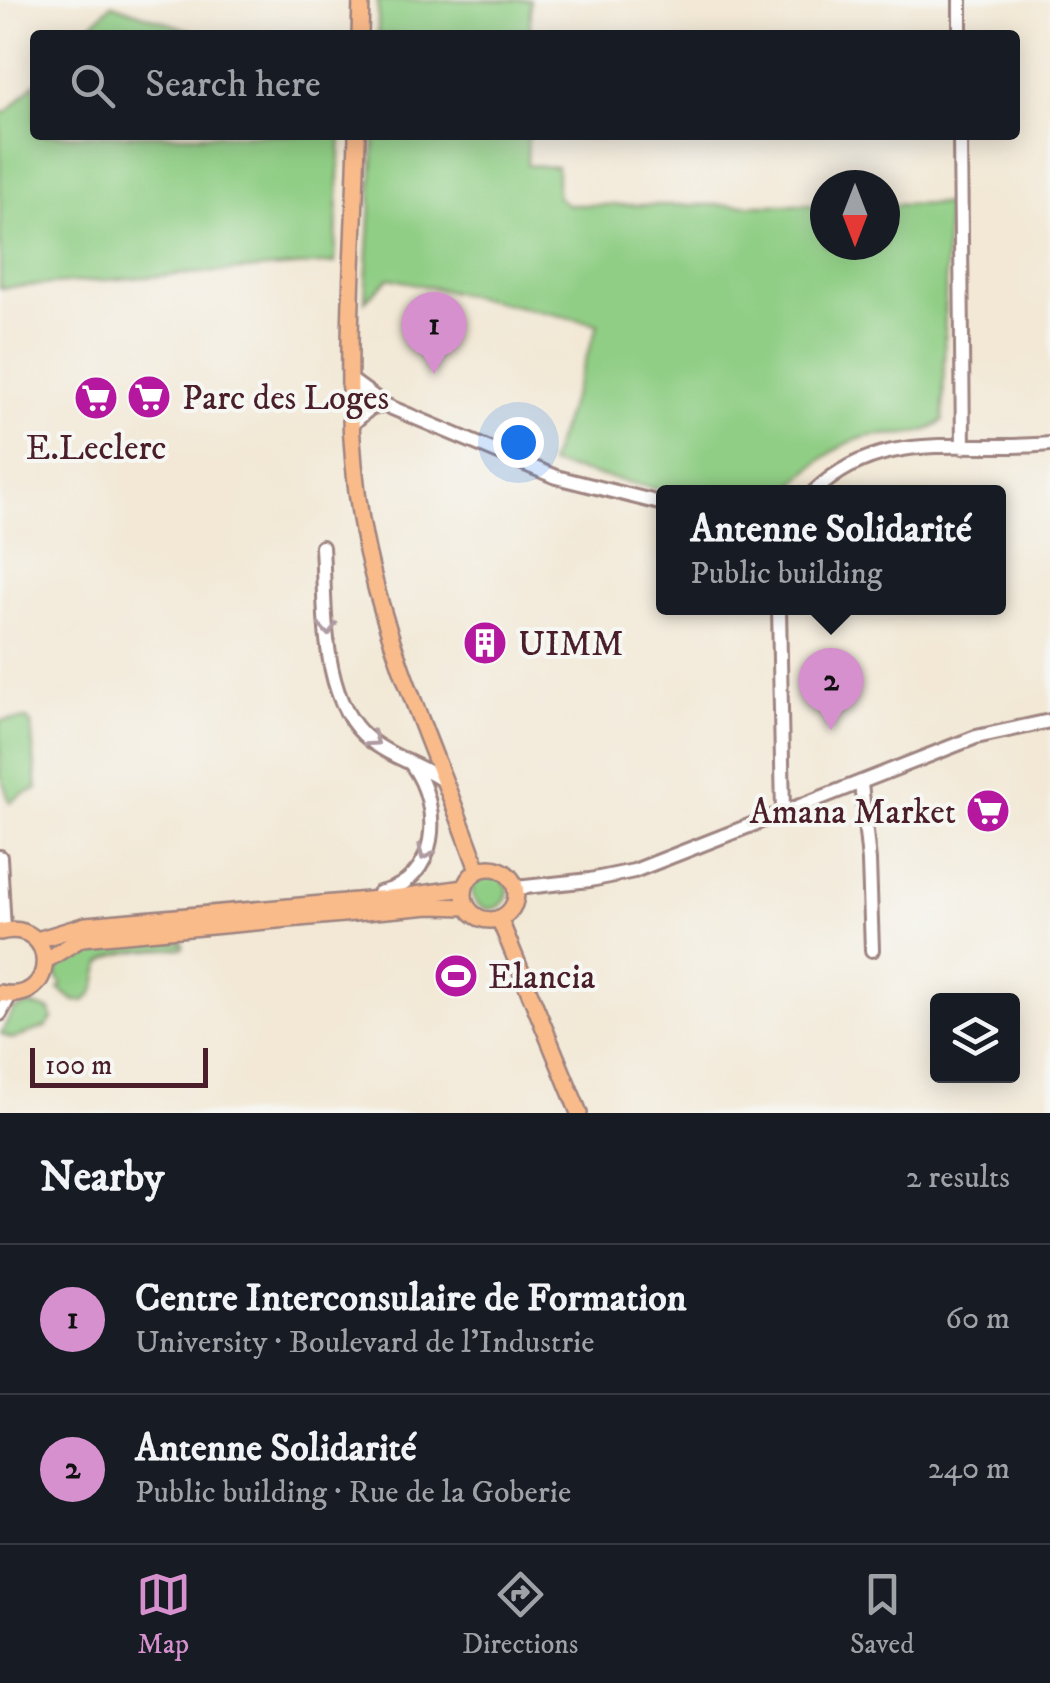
<!DOCTYPE html>
<meta charset="utf-8">
<style>
:root{--surface:#171b24;--page:#20242c;--text:#f1f3f6;--muted:#9ea1a6;--line:#363941;--accent:#d690ce}
body{margin:0;font-family:"IM FELL DW Pica",serif;background:var(--page);color:var(--text)}
.controls{position:absolute;right:30px;bottom:30px;display:grid;overflow:hidden;border-radius:10px;box-shadow:0 5px 25px #0003}
.controls button{width:90px;height:90px;display:grid;place-items:center;padding:0;border:0;border-bottom:2px solid var(--line);background:var(--surface);color:var(--text);font:50px sans-serif}
.compass{position:absolute;left:810px;top:170px;width:90px;height:90px;border-radius:50%;background:var(--surface);box-shadow:0 5px 25px #0003;rotate:180deg}
.scale{position:absolute;left:30px;bottom:25px;width:178px;box-sizing:border-box;padding-left:10px;border:5px solid #4a1f2b;border-top:0;font-size:28px;line-height:35px;white-space:nowrap;color:#4a1f2b;-webkit-text-stroke:8px #f6f6f2;paint-order:stroke}
.you{position:absolute;left:518px;top:442px;width:35px;height:35px;margin:-25px;border:8px solid #fff;border-radius:50%;background:#1a73e8;box-shadow:0 0 0 15px #1a73e833}
.badge{display:grid;place-items:center;width:65px;height:65px;border-radius:50%;background:var(--accent);color:#111;font-size:32px;font-weight:700}
.pin{position:absolute;translate:-50% -82px;filter:drop-shadow(0 2px 5px #0008)}
.pin::after{content:'';position:absolute;top:52px;width:35px;height:30px;background:inherit;clip-path:polygon(0 0,100% 0,50% 100%)}
.popup{position:absolute;left:656px;top:485px;width:350px;height:130px;box-sizing:border-box;display:grid;place-content:center;border-radius:10px;background:var(--surface);filter:drop-shadow(0 2px 8px #0005);font-size:32px;white-space:nowrap;color:var(--muted)}
.popup b{font-size:38px;color:var(--text)}
.popup::after{content:'';position:absolute;left:50%;top:100%;margin-left:-20px;border:20px solid transparent;border-top-color:var(--surface)}
.list{margin:0;padding:0;list-style:none}
h2{display:flex;justify-content:space-between;align-items:center;height:130px;margin:0;padding:0 40px;font-size:42px}
h2 small{font-size:32px;font-weight:400;color:var(--muted)}
.list li{display:grid;grid-template-columns:65px 1fr auto;gap:30px;align-items:center;box-sizing:border-box;height:150px;padding:0 40px;border-top:2px solid var(--line)}
.list b{display:block;font-size:38px;white-space:nowrap}
.list p{margin:0;font-size:32px;white-space:nowrap;color:var(--muted)}
.list em{font-size:32px;font-style:normal;color:var(--muted)}
.icon{flex:none;width:55px;height:55px;fill:none;stroke:currentColor;stroke-width:2;stroke-linecap:round;stroke-linejoin:round}
.map{position:relative;flex:none;width:1050px;height:1113px;overflow:hidden}
.search{position:absolute;background:var(--surface);box-shadow:0 5px 25px #0003;left:30px;right:30px;top:30px;height:110px;display:flex;align-items:center;gap:25px;box-sizing:border-box;padding:0 35px;border-radius:10px;color:var(--muted);font-size:38px}
.sheet{height:430px;background:var(--surface)}
nav{display:flex;justify-content:space-around;align-items:center;box-sizing:border-box;height:140px;border-top:2px solid var(--line);background:var(--surface);font-size:28px;color:var(--muted)}
nav a{display:grid;justify-items:center;gap:5px}
nav .on{color:var(--accent)}
.map>svg:first-child{display:block}
.green{fill:#90ce85;stroke:#6d7658;stroke-width:2.5}
.lines{fill:none;stroke-linecap:round;stroke-linejoin:round}
.minor-casing{stroke:#9e8480;stroke-width:18}
.major-casing{stroke:#9e8480;stroke-width:20}
.minor{stroke:#fff;stroke-width:12}
.major{stroke:#fabb8b;stroke-width:15}
.oneway{stroke:#ae9aa0}
.labels{text-anchor:middle;stroke-width:8;stroke-linejoin:round;paint-order:stroke}
.poi-label{font-size:35px;fill:#4a1f2b;stroke:#f6f6f2;text-anchor:start}
</style>
<div class="map">
<svg width="1050" height="1113" viewBox="0 0 1050 1113">
<rect width="100%" height="100%" fill="#f6f6f2"/>
<filter id="ink" filterUnits="userSpaceOnUse"><feTurbulence type="fractalNoise" baseFrequency=".01" numOctaves="2"/><feDisplacementMap in="SourceGraphic" scale="20" xChannelSelector="R" yChannelSelector="G"/><feConvolveMatrix kernelMatrix="1 2 1 2 8 2 1 2 1" color-interpolation-filters="sRGB"/></filter>
<filter id="wash" filterUnits="userSpaceOnUse"><feTurbulence type="fractalNoise" baseFrequency=".0048" numOctaves="4" result="noise"/><feDisplacementMap in="SourceGraphic" scale="40" xChannelSelector="R" yChannelSelector="G"/><feGaussianBlur stdDeviation="2.25" result="paint"/><feColorMatrix in="noise" values="0 0 0 0 0 0 0 0 0 0 0 0 0 0 0 0 0 1.4 0 .05"/><feComposite in="paint" operator="in"/></filter>
<g filter="url(#wash)">
<rect width="100%" height="100%" fill="#f2e8d5"/>
<path class="green" d="M378,0H530V35H378Z
M112,4L201,34L208,35H81Z
M35,83V135H341L335,263L0,288V110L6,113Z
M375,135H528L527,165L557,167V197L568,205H825V245H885V205L947,204L943,420C920,442 891,430 862,438C831,447 808,471 786,492H670L549,464L598,324L389,278L365,301Z
M27,719L31,724L37,789L20,795L10,803L0,773V721Z
M472 891a18 18 0 1 1 36 0a18 18 0 1 1-36 0Z
M183,942V948C164,950 107,948 100,967C95,982 99,992 84,1001H74L59,989L62,985L56,975L58,965C83,936 147,945 183,942Z
M30,1005L50,1010L52,1019L46,1027L12,1039L1,1034L14,1009Z"/>
</g>
<g filter="url(#ink)">
<g class="lines">
<defs>
<path id="minor" d="M960,0V35
M960,135L963,447
M351,380L385,405L370,408L352,424
M385,405L556,477L664,504
M814,492C883,426 963,453 1050,444
M322,547C326,605 319,701 370,740C392,758 422,765 445,782
M779,608L783,813
M861,783L869,861L872,950
M0,857L4,930
M516,888L590,880L634,871L976,737L1050,721
M379,893C440,881 443,807 412,765
M0,1014L10,995"/>
<path id="major" d="M360,35L361,0
M357,135C354,278 336,428 371,568C396,672 443,770 478,870
M464 894a26 26 0 1 1 52 0a26 26 0 1 1-52 0Z
M499,918L579,1113
M0,932C58,917 60,1006 0,993
M37,940L86,925L401,897L464,888
M45,961L82,938L430,906L467,907"/>
</defs>
<use href="#minor" class="minor-casing"/>
<use href="#major" class="major-casing"/>
<use href="#minor" class="minor"/>
<use href="#major" class="major"/>
</g>
<defs><path id="oneway-chevron" d="M-2-3.5L2.5 0L-2 3.5" fill="none" stroke-width="1.6" stroke-linecap="round" stroke-linejoin="round" transform="scale(2.5)"/></defs>
<g class="oneway">
<use href="#oneway-chevron" transform="translate(328 629) rotate(86)"/>
<use href="#oneway-chevron" transform="translate(373 740) rotate(35)"/>
<use href="#oneway-chevron" transform="translate(425 853) rotate(116)"/>
</g>
</g>
<defs>
<symbol id="supermarket-disc" viewBox="-11 -11 22 22"><circle r="9.5" fill="#b5179e" stroke="#f6f6f2"/><path d="M-6-5.5h2.5l.6 2H6L4.5 2H-2.5L-4.4-4H-6ZM-1.5 3.2a1.3 1.3 0 1 0 .1 0ZM3 3.2a1.3 1.3 0 1 0 .1 0Z" fill="#fff"/></symbol>
<symbol id="building-disc" viewBox="-11 -11 22 22"><circle r="9.5" fill="#b5179e" stroke="#f6f6f2"/><path d="M-4-6H4V6H1V3H-1V6H-4ZM-2.5-4.3h1.7v1.8h-1.7ZM.8-4.3h1.7v1.8H.8ZM-2.5-1h1.7V.8h-1.7ZM.8-1h1.7V.8H.8Z" fill="#fff"/></symbol>
<symbol id="stadium-disc" viewBox="-11 -11 22 22"><circle r="9.5" fill="#b5179e" stroke="#f6f6f2"/><path d="M0-5a6.5 5 0 1 0 0 10a6.5 5 0 1 0 0-10ZM-3.5-1.8h7v3.6h-7Z" fill="#fff"/></symbol>
</defs>
<g fill-rule="evenodd">
<use href="#supermarket-disc" x="124" y="372" width="50" height="50"/>
<use href="#supermarket-disc" x="71" y="373" width="50" height="50"/>
<use href="#building-disc" x="460" y="618" width="50" height="50"/>
<use href="#supermarket-disc" x="963" y="786" width="50" height="50"/>
<use href="#stadium-disc" x="431" y="951" width="50" height="50"/>
</g>
<g class="labels">
<g class="poi-label">
<text x="182" y="409">Parc des Loges</text>
<text x="96" y="459" text-anchor="middle">E.Leclerc</text>
<text x="518" y="655">UIMM</text>
<text x="956" y="823" text-anchor="end">Amana Market</text>
<text x="488" y="988">Elancia</text>
</g>
</g>
</svg>
<div class="controls">
<button><svg class="icon" aria-label="layers" viewBox="0 0 24 24"><path d="M12 4l9 5-9 5-9-5zM3 14l9 5 9-5"/></svg></button>
</div>
<svg class="compass" viewBox="-18 -18 36 36"><path d="M0-13l5 13h-10z" fill="#e53935"/><path d="M0 13l5-13h-10z" fill="#9ea1a6"/></svg>
<div class="scale">100 m</div>
<div class="you"></div>
<div class="pin badge" style="left:434px;top:374px">1</div>
<div class="pin badge" style="left:831px;top:730px">2</div>
<div class="popup"><b>Antenne Solidarité</b>Public building</div>
<div class="search"><svg class="icon" aria-label="search" viewBox="0 0 24 24"><circle cx="10" cy="10" r="6"/><path d="M15 15l6 6"/></svg>Search here</div>
</div>
<section class="sheet">
<h2>Nearby<small>2 results</small></h2>
<ul class="list">
<li><span class="badge">1</span><div><b>Centre Interconsulaire de Formation</b><p>University · Boulevard de l'Industrie</p></div><em>60 m</em></li>
<li><span class="badge">2</span><div><b>Antenne Solidarité</b><p>Public building · Rue de la Goberie</p></div><em>240 m</em></li>
</ul>
</section>
<nav>
<a class="on"><svg class="icon" aria-label="map" viewBox="0 0 24 24"><path d="M3 6l6-2 6 2 6-2v14l-6 2-6-2-6 2zM9 4v14M15 6v14"/></svg>Map</a>
<a><svg class="icon" aria-label="directions" viewBox="0 0 24 24"><path d="M12 3l9 9-9 9-9-9zM9 14v-3h6M13 9l2 2-2 2"/></svg>Directions</a>
<a><svg class="icon" aria-label="saved" viewBox="0 0 24 24"><path d="M7 4h10v16l-5-4-5 4z"/></svg>Saved</a>
</nav>
